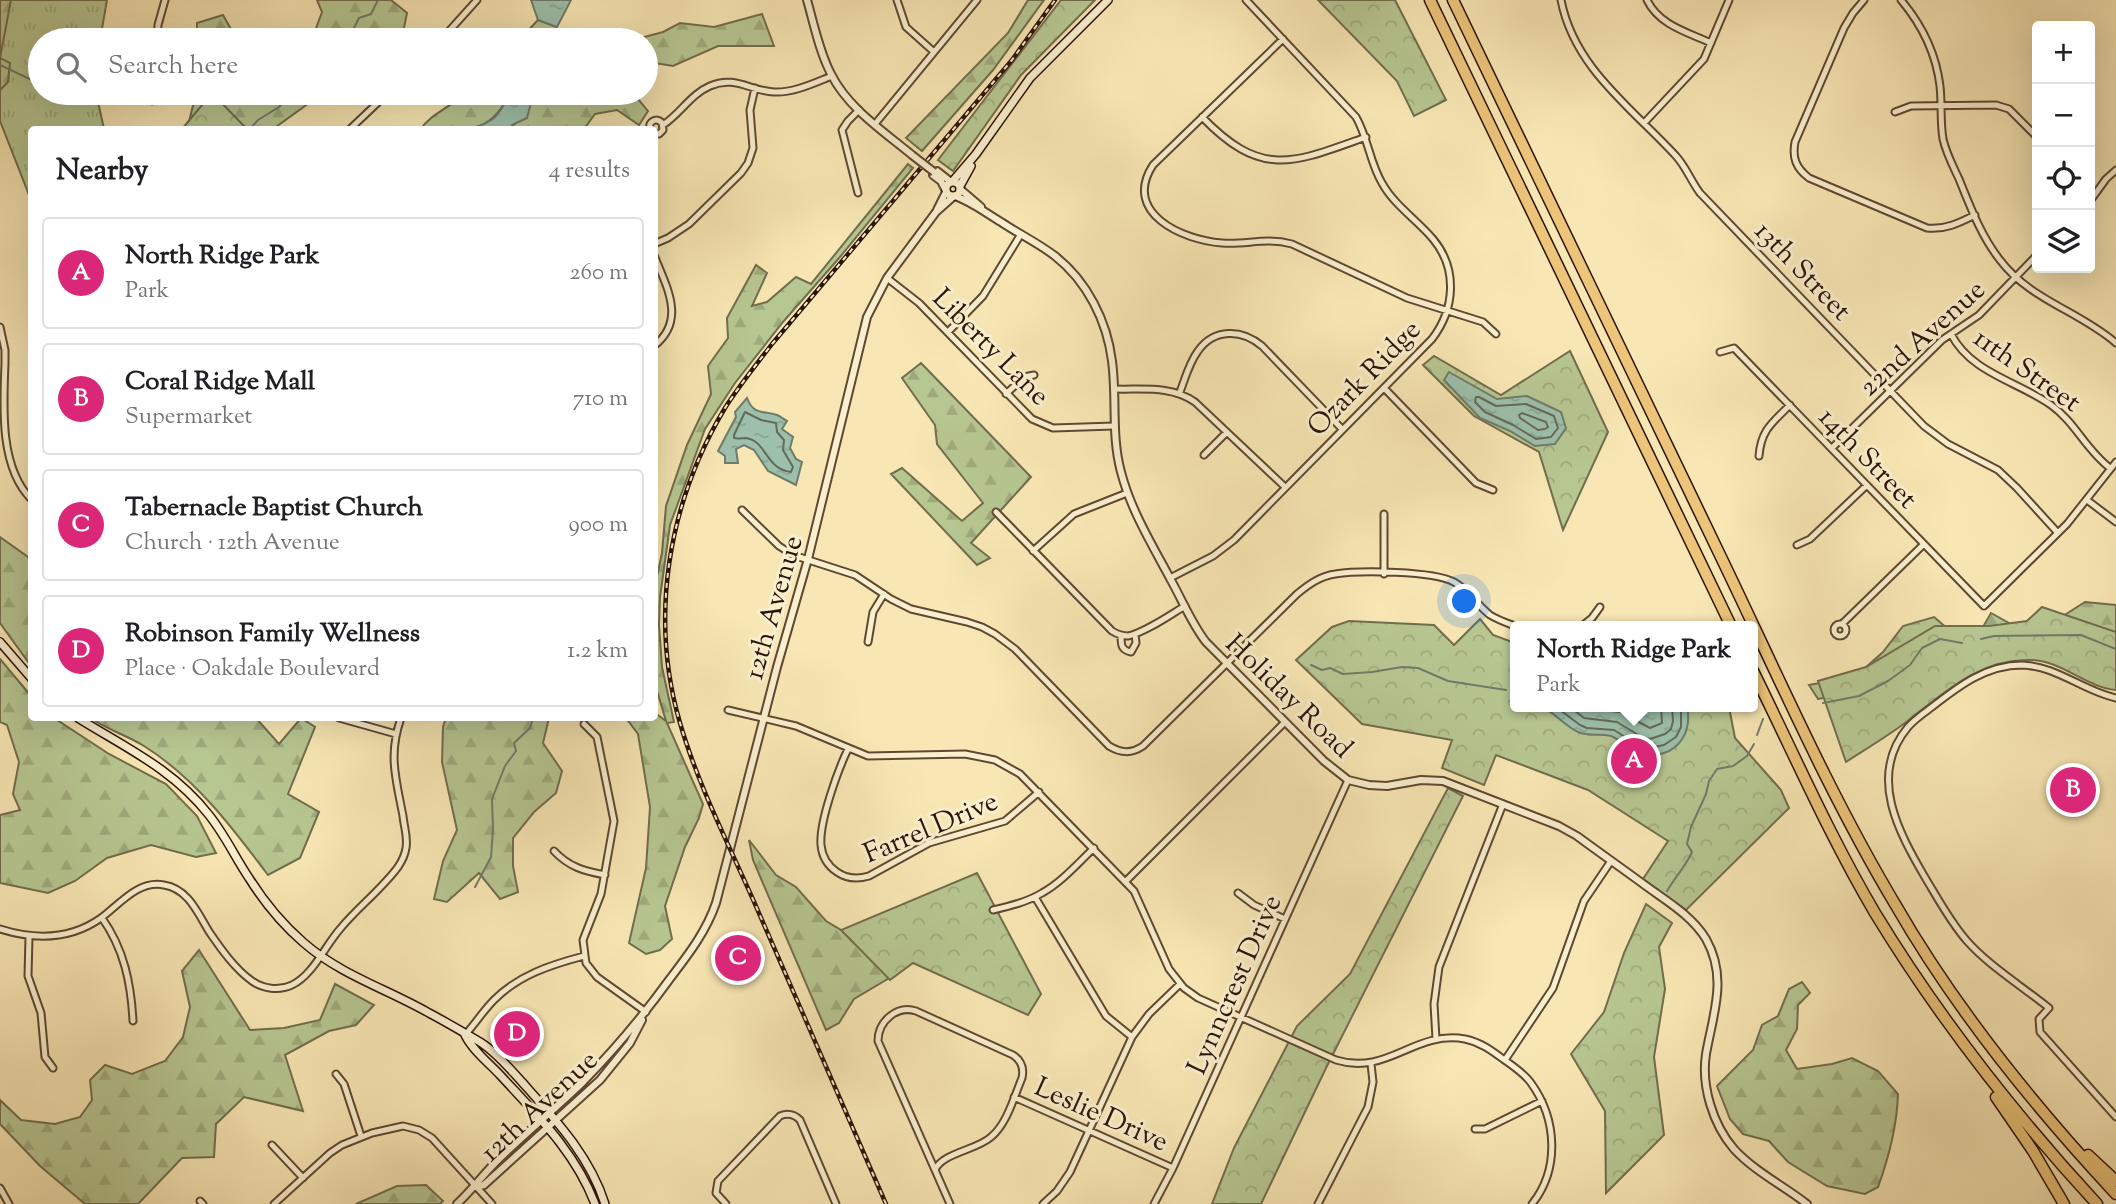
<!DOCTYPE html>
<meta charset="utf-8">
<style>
:root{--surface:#fff;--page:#f2f2f2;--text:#202124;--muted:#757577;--line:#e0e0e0;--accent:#db2777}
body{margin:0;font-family:"Sorts Mill Goudy",serif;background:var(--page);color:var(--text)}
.controls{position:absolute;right:21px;top:21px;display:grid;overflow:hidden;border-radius:7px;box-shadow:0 7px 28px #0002}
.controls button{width:63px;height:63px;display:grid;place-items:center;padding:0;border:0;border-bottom:2px solid var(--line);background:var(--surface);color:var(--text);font:35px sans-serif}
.you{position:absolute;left:1465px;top:602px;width:24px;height:24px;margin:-18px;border:5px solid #fff;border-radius:50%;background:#1a73e8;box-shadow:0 0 0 10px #1a73e833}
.badge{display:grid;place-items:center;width:46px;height:46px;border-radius:50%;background:var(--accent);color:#fff;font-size:23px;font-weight:700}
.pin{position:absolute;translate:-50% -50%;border:4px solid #fff;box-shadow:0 2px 7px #0006}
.popup{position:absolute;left:1510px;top:621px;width:248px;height:91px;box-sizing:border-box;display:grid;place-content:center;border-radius:7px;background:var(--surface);filter:drop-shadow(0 2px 5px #0005);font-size:23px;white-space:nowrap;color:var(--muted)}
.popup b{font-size:26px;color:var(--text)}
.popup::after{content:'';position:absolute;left:50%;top:100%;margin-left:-14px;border:14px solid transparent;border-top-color:var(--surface)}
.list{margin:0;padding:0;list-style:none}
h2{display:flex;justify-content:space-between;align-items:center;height:91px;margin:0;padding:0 28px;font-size:30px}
h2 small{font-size:23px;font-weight:400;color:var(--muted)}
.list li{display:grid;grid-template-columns:46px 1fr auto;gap:21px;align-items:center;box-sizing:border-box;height:112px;margin:0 14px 14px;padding:0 14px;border:2px solid var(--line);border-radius:7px}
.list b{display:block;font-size:26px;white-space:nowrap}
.list p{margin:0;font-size:23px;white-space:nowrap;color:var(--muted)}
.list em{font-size:23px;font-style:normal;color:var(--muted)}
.icon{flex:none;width:38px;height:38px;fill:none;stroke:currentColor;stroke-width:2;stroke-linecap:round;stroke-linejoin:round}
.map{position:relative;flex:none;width:2116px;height:1204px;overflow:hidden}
.search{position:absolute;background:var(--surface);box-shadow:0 7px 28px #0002;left:28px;top:28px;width:630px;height:77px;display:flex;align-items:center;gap:18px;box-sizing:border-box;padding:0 24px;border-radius:38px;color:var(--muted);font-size:26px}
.panel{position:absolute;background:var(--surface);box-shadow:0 7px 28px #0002;left:28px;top:126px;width:630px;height:595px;border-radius:7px}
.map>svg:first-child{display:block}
.grass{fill:url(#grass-tufts);stroke:#726d4c;stroke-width:2}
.forest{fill:url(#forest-firs);stroke:#726d4c;stroke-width:2}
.park{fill:url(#park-crowns);stroke:#726d4c;stroke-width:2}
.water{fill:url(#water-ripples);stroke:#707b6a;stroke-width:2}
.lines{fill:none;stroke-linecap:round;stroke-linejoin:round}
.shore{stroke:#646a59;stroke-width:2}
.stream{stroke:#707b6a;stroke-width:2}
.minor-casing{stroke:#5f4832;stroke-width:9}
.tertiary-casing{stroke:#5f4832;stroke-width:10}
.secondary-casing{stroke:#2c1306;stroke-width:10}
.motorway-casing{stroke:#2c1306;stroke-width:13}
.minor{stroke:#faefce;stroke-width:5}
.tertiary{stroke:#faefce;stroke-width:6}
.secondary{stroke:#faefce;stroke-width:7}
.motorway{stroke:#ecc47a;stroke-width:10}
.rail-casing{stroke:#2c1306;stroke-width:4.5}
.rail{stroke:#faefce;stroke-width:2;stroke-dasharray:5;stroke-linecap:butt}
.tertiary-bridge-casing{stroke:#5f4832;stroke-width:10;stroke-linecap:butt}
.tertiary-bridge{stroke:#faefce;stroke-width:6}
.labels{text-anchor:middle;stroke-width:6;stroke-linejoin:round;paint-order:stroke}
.street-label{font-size:28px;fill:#2c1306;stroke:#faefce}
</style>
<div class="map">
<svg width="2116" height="1204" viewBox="0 0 2116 1204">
<defs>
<pattern id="grass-tufts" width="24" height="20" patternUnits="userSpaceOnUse" patternTransform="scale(1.75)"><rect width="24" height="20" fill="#b7c792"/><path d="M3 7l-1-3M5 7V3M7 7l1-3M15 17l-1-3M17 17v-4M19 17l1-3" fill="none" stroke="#9eaa7c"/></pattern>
<pattern id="forest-firs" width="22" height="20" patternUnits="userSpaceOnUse" patternTransform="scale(1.75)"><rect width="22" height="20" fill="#b7c792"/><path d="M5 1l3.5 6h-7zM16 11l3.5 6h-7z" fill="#9eaa7c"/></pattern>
<pattern id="park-crowns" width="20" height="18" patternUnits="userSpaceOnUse" patternTransform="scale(1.75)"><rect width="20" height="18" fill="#b7c792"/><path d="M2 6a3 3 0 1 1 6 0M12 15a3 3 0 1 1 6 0" fill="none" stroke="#9eaa7c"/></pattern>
<pattern id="water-ripples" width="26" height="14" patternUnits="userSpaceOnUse" patternTransform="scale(1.75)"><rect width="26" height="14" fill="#9dc0ac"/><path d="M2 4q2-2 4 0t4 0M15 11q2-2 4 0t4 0" fill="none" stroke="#87a492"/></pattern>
</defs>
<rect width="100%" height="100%" fill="#f8e7b4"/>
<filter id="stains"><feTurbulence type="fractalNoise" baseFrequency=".00286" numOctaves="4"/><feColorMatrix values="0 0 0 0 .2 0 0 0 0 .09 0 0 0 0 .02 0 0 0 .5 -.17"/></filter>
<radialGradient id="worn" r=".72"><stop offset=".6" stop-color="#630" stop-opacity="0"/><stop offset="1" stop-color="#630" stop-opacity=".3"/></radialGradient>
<path class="grass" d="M9,0H107L100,40H40V93H96L104,129L32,130L31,200L0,121V43Z"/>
<path class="forest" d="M0,0H11L0,58L10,63L8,82L0,90Z
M317,0H391L407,13L404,28L386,40H291L315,31L322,12Z
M1028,0H1044L993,70L922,151L906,138L1008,33Z
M762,14L774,46H718L673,66L655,63L646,72V40H633L663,32L680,23L714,27Z
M223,15L237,40H197V23Z
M538,20L557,27L556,40H519Z
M196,93H323L273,129L187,130Z
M464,93H510C489,138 463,129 420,130C431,113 451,108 464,93Z
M557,93H633L648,111L639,125L617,110L595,114L584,129L510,130L531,103Z
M908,164L913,168L840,257L783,322L735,383L705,429L670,525L660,597L659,625L662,667L674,722L667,723L703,804L699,818L685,847L665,906L672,939L660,950L646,954L629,943L646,868L650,807L638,734L626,718H654L655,713L666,721L655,684V586L662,553L666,506L687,445L711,394L708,366L728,338L727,318L756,265L767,273L752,306L767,302L796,277L811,284Z
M921,363L1031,477L971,543L990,558L977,565L891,474L902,468L962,521L983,503L937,444L935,425L902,378Z
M0,537L31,559V666L0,623Z
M2085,602L2116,605V667L1980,632L1991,613L2018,628L2043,609L2063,616Z
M1934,617L1949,630L1852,693L1818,699L1809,685L1856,676L1883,652L1903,626Z
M0,659L31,696L32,718H54L109,754L166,784L197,816L216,853L196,857L151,845L107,858L75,881L48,893L0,883V815L20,810L13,794L19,762L7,725L0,722Z
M91,718H256L279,744L301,718L315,727L288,794L319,812L300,858L268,875C232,827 195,778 144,746C127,735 107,730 91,718Z
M446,718H549L543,743L562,771L556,793L534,812L513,838V866L518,892L500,899L479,873L447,902L434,899L443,861L457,830L442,762L443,727Z
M749,840L776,875L796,887L826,921L843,931L912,958L891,977L854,999L839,1023L826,1030L753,860Z
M199,950L250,1030L284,1028L320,1020L335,984L374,1005L356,1025L329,1031L285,1055L303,1111L244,1097L216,1124L214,1157L182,1158L138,1204H85L40,1166L0,1124V1100L21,1120L55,1124L80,1117L92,1100L90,1080L105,1065L132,1074L165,1061L183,1037L190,1007L182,971Z
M1802,982L1810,993L1798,1005L1797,1029L1786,1050L1797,1069L1832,1064L1852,1058L1878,1071L1898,1094C1897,1126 1889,1157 1878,1187L1865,1194L1827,1186L1788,1162L1769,1141L1743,1134L1730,1119L1717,1086L1753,1050L1762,1025L1778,1016L1789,989Z
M426,1185L443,1201L440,1204H356L397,1186Z"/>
<path class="park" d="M1061,0H1095L1021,75L953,171L938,160Z
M1318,0H1395L1446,100L1414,116L1397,81Z
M212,93L244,126L241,129H182Z
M1570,351L1608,432L1563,530L1539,452L1474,416L1423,365L1434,356L1501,395Z
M2042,607L2116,632V690C2085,687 2063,661 2031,660C1979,658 1943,694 1905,723C1886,737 1866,749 1846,762L1818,681L1866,667L1935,626H1989L2027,621Z
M1480,619L1493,635L1515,643V707H1729L1735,738L1781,790L1789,808L1686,910L1643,879L1668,841L1588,790L1496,755L1484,785L1442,768L1452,740L1362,724L1296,660L1332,627L1349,621L1434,625L1454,645Z
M1448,788L1463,796L1326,1068L1261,1204H1212L1234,1148L1297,1026L1350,974Z
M977,873L1041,994L1028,1015L913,963L890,980L841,930Z
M1646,904L1672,923L1659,947L1665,989L1654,1057L1664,1135L1606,1193L1605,1111L1571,1054L1604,1012L1624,953Z"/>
<path class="water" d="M531,0H571L557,27L538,20Z
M510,93H557L531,103L527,118L512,125L510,129H470C494,122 499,116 510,93Z
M1449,372L1497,399L1527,396L1561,412L1566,428L1555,444L1535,446L1510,431L1480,418L1444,380Z
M747,398C754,416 763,410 777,415C780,416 783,419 787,421L782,429L793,437L790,448L796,459L802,462L796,485L768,471L754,450L744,445L736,449L738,463H725V456L718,451L736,417L735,412Z
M1542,707H1687C1694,738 1670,762 1639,753C1628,749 1621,740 1611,736C1600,733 1589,737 1578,732C1565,726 1555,713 1542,707Z"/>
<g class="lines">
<path class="shore" d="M1476,397H1479L1496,406L1526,404L1554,416L1558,428L1551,437L1536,439L1513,425L1485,412L1475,402Z
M745,412L761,420L776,423L777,432L784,440L783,450L793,467L791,472C765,469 767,441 746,438C742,438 738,439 734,438V435Z
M1522,413L1546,422L1548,427L1545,429L1538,430L1520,418L1519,415Z
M1556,707L1580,725L1587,728L1614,730L1636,744L1650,748L1664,745L1676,737L1681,727V707
M1570,707L1584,718L1617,722L1640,736L1650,739L1665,734L1671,729L1673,721L1672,707
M1587,707L1591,709L1620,712L1650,728L1662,723L1661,707"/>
<path class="stream" d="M348,40L359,18L371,14L378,0
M0,65L40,84
M249,130L258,120L279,107L292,93
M1981,639L1994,636L2081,635L2116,649
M1311,665L1322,670L1330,668L1343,674L1372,672L1402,667L1418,668L1448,681L1506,690
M1512,692H1515
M1823,703L1859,696L1888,681L1910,665L1922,648L1940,639L1962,643
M1757,735L1763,719
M475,887L491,857L493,829L492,799L505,766L516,751L514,743L530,728L533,718
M1667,891C1675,877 1686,866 1692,852L1687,844L1691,827L1706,794L1709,781L1717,769L1733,766L1747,756L1754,744"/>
<defs>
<path id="minor" d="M897,0L906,27L934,52
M1561,0C1574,68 1632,108 1676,156C1686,167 1691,181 1700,193L1924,426L1948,444L1998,470L2017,488L2058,533
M1647,0C1659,25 1687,32 1711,43
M1864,0L1853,13L1844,28L1795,142C1792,158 1796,168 1809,178L1927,228C1945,230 1959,223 1975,215
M1901,0C1922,25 1936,53 1940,86C1942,103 1940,122 1943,139C1946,153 1953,166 1959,179C1970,206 1981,236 2000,260C2030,300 2079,311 2116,343
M1283,39L1153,165C1122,213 1182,240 1222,243C1247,245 1265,237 1292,244L1407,298L1483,322L1496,334
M157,40L158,25L165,0
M441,40L477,0
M152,101L154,93
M1895,112L1911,106L1996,105L2009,109L2037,137
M1202,117C1262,179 1293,163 1366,137
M1644,123L1704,59L1729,0
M875,124L977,0
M663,125C680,114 691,94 710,86C735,75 750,91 774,92C794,93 814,83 832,76
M349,130L388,93
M649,130L650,124C653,119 658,119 662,123L663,130L659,134H654
M858,193L842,130L848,121L859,110
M2090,201L2106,179L2116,170
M654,244L668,238L689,224L741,173L748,163L753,148L750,110L755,88
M654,255C666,286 687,320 654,346
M887,278L919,303L1032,419L1053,428L1114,426
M0,327L5,350V364C3,410 0,469 32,500
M948,332L983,296L1021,234
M1951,334C1971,373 2017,381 2051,405C2075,422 2086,450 2110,468
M1720,352L1734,348L1984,606L2067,524L2116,462
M1384,388L1476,483L1493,490
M1114,389C1142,390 1171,385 1195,402L1285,487
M1180,392C1185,379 1189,363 1198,351C1214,328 1242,329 1262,346L1342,429
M1006,394L1024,377L1034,375
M1832,448L1942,340L1979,315L2037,255
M1204,455L1227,432
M1759,456C1761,430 1772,423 1790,405
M2087,500L2116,522
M742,510L779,546L793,555L855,575L891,599L911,609L967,622L982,627L995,634L1015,649L1109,746C1121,753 1131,754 1143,746L1297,594C1308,585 1320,576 1335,574C1360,570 1433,571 1454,582C1469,590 1477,605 1490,615C1498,620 1507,623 1515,626
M996,512L1112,631C1117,634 1122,636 1128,636C1144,633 1170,615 1185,606
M1797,545L1810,539L1867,485
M1033,551L1074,514L1127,493
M1384,574V514
M1170,578L1213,556L1234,540L1432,339C1455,309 1458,269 1433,239C1417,220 1394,205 1382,183C1370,163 1368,138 1356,117L1246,0
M1834 630a6 6 0 1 1 12 0a6 6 0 1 1-12 0Z
M1842,624L1924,544
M1582,626L1592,618L1600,607
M1121,635C1121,645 1121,650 1131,652L1136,643L1135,634
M868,642L873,612L884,594
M2116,698C2083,691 2057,666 2022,665C1986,665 1959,686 1932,707C1924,713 1915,719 1908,727C1867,776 1899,833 1926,879C1938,899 1951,923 1967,941C1988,965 2023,987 2049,1008L2039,1019L2040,1032L2116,1117
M728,710L796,726L868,756L965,754L995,760L1020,774L1134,891L1169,969L1184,988L1198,998L1336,1060C1388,1076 1414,1030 1465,1039C1480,1042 1491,1050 1503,1059C1513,1066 1524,1073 1531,1083C1557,1119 1560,1169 1532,1204
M339,718L396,734
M584,724L597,737L614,821L601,894L583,940L586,963L597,977L646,1012
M848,749C838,770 819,822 821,845C822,856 828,866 837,872C847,879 859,879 869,876L929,843L1005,821L1039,792
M554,851C569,867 584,871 605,875
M1126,881L1285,722
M1238,893L1254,905L1285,919
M1035,897L1106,1016L1132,1037
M993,910C1010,906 1027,902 1042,893C1062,882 1078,863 1094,848
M102,918C124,949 131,983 133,1021
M0,929C35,940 70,940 101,918C120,904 138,880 164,885C189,889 198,914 210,933C221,949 235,969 252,981C263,989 279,991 292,985C313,975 325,946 340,929C358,907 381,890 398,867C402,861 405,855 406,848C408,837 404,827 403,816C396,779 388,755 401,718
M29,937L28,976L41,1013L45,1057L53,1068
M465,1035C475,1024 483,1011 494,1000C519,975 550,965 584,956
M1436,1039L1434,1004L1439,967L1503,804
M1505,1060L1553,988L1584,901L1611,861
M336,1074L344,1084L361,1136
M1014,1097L1173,1168
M1475,1129H1485L1542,1101
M272,1145L303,1178
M935,1170C942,1153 977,1150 991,1137C1007,1124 1014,1097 1022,1078C1024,1069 1022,1061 1013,1055L916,1011C897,1005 878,1021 878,1041L950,1204
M0,1188L9,1204
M200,1201L203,1204
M274,1204L330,1153L342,1145L372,1133L403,1126L419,1130L432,1138L492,1204
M726,1204L716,1193L718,1181L780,1116C787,1113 794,1114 800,1120L836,1204
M1043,1204L1057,1191L1070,1172L1132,1037L1149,1014L1180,984
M1154,1204L1173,1168L1348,780
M1318,1204L1368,1107L1373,1082L1371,1064"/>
<path id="tertiary" d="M807,0C814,24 819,51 831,74C848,108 883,131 912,155
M934,172L933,175L941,181L946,191
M934,172L937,171L951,182
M960,189L981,207
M955,196C972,202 986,213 1001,222C1019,234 1038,243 1055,256C1087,281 1107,321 1112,361C1117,398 1111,435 1121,472C1131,511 1153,546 1172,582C1183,602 1192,624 1206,642L1324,761L1348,780L1369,785L1387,786L1421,780L1443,781L1559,826L1577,836C1600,853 1623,869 1646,886C1668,902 1692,916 1706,939C1728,978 1713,1014 1706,1054C1701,1086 1713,1125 1734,1149C1754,1171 1784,1186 1807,1204
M937,210L946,192
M476,1187L484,1185L600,1080L630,1043L642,1020
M457,1204C473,1189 484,1173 500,1158C527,1132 556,1108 583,1082C614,1050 643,1016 669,980C688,955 706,932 716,903L777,667L808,559L867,317L887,278L936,212L954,196"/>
<path id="secondary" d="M946 189a7 7 0 1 1 14 0a7 7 0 1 1-14 0Z
M952,182L976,154L1030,78L1108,0
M960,186L971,166
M0,642L32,679
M78,718C126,748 173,769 209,815C225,835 235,857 249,878C264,902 282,924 304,943C341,975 387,989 429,1013C446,1022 463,1032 480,1042C496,1052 509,1068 522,1082C555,1119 590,1156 605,1204
M465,1035C473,1051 489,1063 501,1076C537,1115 576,1153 595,1204"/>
<path id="motorway" d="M1430,0L1731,626
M1453,0C1542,184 1630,369 1719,553C1776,671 1828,792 1895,904C1956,1010 2033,1105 2116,1194
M1753,671C1793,752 1829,835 1875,913C1939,1018 2014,1114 2097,1204
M1996,1097L2033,1151L2064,1204
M2088,1155L2116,1181"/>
</defs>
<use href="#minor" class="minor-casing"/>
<use href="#tertiary" class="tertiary-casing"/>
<use href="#secondary" class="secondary-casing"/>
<use href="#motorway" class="motorway-casing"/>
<use href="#minor" class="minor"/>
<use href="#tertiary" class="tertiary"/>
<use href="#secondary" class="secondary"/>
<use href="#motorway" class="motorway"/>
<defs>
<path id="rail" d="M886,1204C842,1104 799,1004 755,904C729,845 698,785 680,723C649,617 668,503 725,408C739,386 756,365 772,344L1012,60L1055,0"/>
</defs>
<use href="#rail" class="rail-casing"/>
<use href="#rail" class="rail"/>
<defs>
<path id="tertiary-bridge" d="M912,155L934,172"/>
</defs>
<use href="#tertiary-bridge" class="tertiary-bridge-casing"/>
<use href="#tertiary-bridge" class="tertiary-bridge"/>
</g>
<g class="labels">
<g class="street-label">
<text transform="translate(1804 270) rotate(46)" y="10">13th Street</text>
<text transform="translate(1921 337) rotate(-42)" y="10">22nd Avenue</text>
<text transform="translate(992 346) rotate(45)" y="10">Liberty Lane</text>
<text transform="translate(2028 369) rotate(35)" y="10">11th Street</text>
<text transform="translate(1363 377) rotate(-46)" y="10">Ozark Ridge</text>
<text transform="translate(1869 457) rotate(46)" y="10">14th Street</text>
<text transform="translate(772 607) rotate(-74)" y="10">12th Avenue</text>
<text transform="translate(1290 695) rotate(44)" y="10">Holiday Road</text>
<text transform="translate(930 826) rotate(-23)" y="10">Farrel Drive</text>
<text transform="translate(1233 984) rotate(-66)" y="10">Lynncrest Drive</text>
<text transform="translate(538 1105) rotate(-43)" y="10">12th Avenue</text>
<text transform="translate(1102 1113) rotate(24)" y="10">Leslie Drive</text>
</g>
</g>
<rect width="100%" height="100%" filter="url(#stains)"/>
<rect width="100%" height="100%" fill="url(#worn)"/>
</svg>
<div class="controls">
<button>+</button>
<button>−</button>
<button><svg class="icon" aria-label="locate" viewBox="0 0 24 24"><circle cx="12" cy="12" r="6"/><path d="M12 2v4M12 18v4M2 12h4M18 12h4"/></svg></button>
<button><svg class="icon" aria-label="layers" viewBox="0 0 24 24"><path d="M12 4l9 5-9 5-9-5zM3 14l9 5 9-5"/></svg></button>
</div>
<div class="you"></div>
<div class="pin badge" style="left:1634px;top:761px">A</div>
<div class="popup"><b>North Ridge Park</b>Park</div>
<div class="pin badge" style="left:2073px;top:790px">B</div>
<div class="pin badge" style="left:738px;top:958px">C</div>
<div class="pin badge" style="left:517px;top:1034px">D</div>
<div class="search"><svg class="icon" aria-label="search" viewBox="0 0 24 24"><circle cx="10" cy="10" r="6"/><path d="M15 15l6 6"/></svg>Search here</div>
<section class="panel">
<h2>Nearby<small>4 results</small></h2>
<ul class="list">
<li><span class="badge">A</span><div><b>North Ridge Park</b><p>Park</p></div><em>260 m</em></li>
<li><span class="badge">B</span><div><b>Coral Ridge Mall</b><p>Supermarket</p></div><em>710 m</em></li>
<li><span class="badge">C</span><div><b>Tabernacle Baptist Church</b><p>Church · 12th Avenue</p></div><em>900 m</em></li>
<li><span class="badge">D</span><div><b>Robinson Family Wellness</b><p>Place · Oakdale Boulevard</p></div><em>1.2 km</em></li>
</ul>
</section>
</div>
